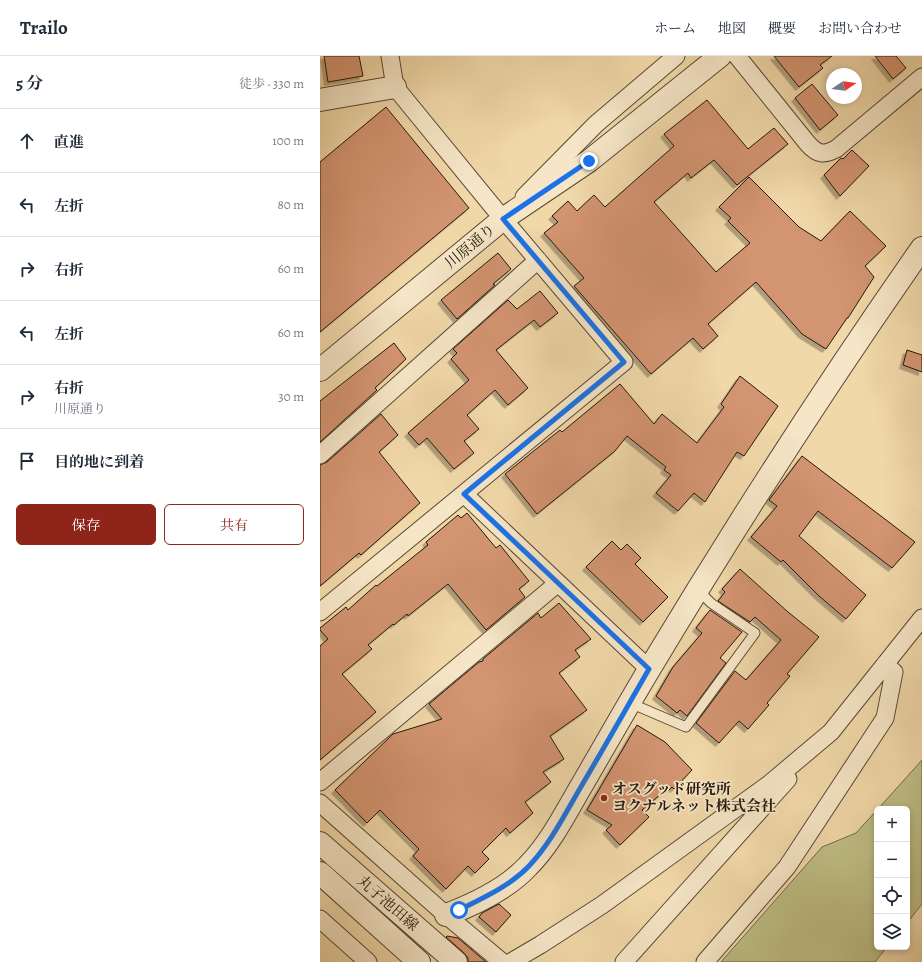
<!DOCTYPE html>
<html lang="ja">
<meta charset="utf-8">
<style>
:root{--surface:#fff;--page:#f2f2f3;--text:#1f2937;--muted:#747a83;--line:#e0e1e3;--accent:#8f2418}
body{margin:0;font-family:Alegreya,"Noto Serif JP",serif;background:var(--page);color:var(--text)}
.controls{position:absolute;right:12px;bottom:12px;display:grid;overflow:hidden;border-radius:6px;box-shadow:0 2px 6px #0003}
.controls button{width:36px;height:36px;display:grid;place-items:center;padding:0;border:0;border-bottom:1px solid var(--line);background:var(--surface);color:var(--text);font:20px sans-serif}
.compass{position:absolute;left:506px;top:12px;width:36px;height:36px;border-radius:50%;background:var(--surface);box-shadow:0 2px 6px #0003;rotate:77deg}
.stop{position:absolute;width:12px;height:12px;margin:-9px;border:3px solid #1a73e8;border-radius:50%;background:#fff}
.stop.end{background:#1a73e8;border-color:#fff;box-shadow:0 1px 4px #0008}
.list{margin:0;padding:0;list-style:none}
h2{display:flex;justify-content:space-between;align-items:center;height:52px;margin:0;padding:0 16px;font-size:17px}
h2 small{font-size:13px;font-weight:400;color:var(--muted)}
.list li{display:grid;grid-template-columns:26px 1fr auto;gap:12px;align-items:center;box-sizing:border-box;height:64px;padding:0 16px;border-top:1px solid var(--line)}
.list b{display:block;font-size:15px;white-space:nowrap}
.list p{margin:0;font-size:13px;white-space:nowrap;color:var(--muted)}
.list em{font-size:13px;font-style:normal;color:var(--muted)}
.actions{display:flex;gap:8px;padding:12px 16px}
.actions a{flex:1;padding:9px 0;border:1px solid var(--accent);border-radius:6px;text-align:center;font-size:14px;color:var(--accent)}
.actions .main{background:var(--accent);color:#fff}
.icon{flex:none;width:22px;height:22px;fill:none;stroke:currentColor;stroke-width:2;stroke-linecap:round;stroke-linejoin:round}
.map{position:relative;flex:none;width:602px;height:906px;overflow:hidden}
header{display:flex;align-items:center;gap:24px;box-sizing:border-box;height:56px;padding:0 20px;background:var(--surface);border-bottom:1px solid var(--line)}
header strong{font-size:19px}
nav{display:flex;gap:22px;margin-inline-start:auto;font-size:14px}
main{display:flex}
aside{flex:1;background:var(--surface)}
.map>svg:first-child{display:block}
.green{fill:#bebe85;stroke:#716c4a}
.building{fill:#d39471;stroke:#24190e;filter:url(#shadow)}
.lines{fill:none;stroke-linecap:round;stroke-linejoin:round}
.service-casing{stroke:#574935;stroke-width:11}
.minor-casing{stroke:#574935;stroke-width:19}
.tertiary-casing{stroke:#574935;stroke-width:24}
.service{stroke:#f6e6c7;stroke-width:9}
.minor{stroke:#f6e6c7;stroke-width:17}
.tertiary{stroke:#f6e6c7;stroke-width:22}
.route{stroke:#1a73e8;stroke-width:5}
.poi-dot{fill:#8f2418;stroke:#f6e6c7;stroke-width:1.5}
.labels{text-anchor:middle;stroke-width:3.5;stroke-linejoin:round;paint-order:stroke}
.street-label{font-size:15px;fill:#24190e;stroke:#f6e6c7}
.poi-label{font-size:15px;font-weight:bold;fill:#24190e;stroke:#f6e6c7;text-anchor:start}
</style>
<header>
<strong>Trailo</strong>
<nav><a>ホーム</a><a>地図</a><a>概要</a><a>お問い合わせ</a></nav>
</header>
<main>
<aside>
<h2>5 分<small>徒歩 · 330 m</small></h2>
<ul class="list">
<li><svg class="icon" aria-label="ahead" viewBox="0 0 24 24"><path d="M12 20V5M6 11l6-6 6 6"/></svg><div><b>直進</b></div><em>100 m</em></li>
<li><svg class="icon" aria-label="left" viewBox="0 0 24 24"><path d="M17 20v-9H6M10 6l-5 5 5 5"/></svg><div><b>左折</b></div><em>80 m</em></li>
<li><svg class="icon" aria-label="right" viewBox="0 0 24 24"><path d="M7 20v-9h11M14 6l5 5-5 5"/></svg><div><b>右折</b></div><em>60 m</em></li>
<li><svg class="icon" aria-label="left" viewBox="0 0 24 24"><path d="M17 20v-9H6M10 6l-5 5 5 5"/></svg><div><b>左折</b></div><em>60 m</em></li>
<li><svg class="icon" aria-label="right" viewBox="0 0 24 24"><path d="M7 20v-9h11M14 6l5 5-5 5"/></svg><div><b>右折</b><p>川原通り</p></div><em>30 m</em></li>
<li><svg class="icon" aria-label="arrive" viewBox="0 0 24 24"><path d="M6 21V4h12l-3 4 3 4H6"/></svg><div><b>目的地に到着</b></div></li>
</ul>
<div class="actions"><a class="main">保存</a><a>共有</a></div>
</aside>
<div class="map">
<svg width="602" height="906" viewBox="0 0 602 906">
<defs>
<filter id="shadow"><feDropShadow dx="-3.5" dy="3.5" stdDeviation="0" flood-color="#0004"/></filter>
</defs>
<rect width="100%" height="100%" fill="#f1d8a9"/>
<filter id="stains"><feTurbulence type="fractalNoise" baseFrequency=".005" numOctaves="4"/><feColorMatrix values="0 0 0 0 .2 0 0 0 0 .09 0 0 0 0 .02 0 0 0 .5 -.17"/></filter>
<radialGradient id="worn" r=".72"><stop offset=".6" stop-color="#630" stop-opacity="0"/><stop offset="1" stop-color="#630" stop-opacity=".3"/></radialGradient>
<path class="green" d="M602,704V848L587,867V753H558Z
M557,754V891H567L555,906H401L502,791L536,777Z"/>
<path class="building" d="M4,0H39L43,20L8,26Z
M454,0H512L500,9L503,12L479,31Z
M555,0H576L586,12L573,23Z
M492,28L518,59L500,74L475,42Z
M387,44L428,93L454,72L468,88L417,129L394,104L371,122L368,117L334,146L396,216L430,187L408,165L411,162L399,151L429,121L479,171L501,185L530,155L566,190L545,210L554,221L528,262H527L506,293L482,278L436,226L388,268L398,280L383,293L373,282L331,318L254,230L264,222L224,177L238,166L232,160L248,145L257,155L274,139L285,151L354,90L344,78Z
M66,51L149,152L0,276V106Z
M532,94L549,110L520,140L504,119L521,102L523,103Z
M178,197L191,213L173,228L175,229L137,263L121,244Z
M220,235L238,257L220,271L214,264L176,294L208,332L188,349L175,334L147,359L159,373L144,385L154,397L134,413L107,382L99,389L88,377L149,324L131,303L137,297L133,293L188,244L197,253Z
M74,287L86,303L55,332L57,334L0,386V345Z
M587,294L602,299V316L583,309Z
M420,320L458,350L424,400L417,396L385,446L374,437L358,455L336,437L351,419L344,414L346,411L307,380L295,395L217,458L185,418L240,374L242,376L300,328L334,368L342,358L377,387L404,351L401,348Z
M61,358L78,379L59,396L100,447L41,499L39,497L0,530V409L7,406Z
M482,400L595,486L572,512L498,455L479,480L546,539L526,563L499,540L463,504L461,506L431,481L457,450L449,444Z
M147,457L176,492L180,489L209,525L199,533L205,541L166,574L128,528L88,560L87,558L74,569L73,568L48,589L52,593L22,618L56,656L0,704V590L8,583L0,574V572L26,551L28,554L56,529L57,530L108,489L106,486L138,459L141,462Z
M292,485L301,494L307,488L321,502L315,508L348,541L323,566L266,511Z
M420,513L468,556L499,581L467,618L470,620L447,647L449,649L428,673L419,665L399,687L376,667L415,615L426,624L461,584L435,561L430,566L398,545L405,536L402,533Z
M239,547L271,583L255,594L260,601L239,617L267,654L230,680L244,703L223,716L231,726L205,746L213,757L190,777L186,772L162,796L169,803L155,817L148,810L126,833L93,800L99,793L60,754L47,767L15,734L73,678L122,663L109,648L159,606L163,605V603L218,557L221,562Z
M390,554L422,576L400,602L406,607L367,660L360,654L357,657L336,640L353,611L382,577L376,572Z
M317,669L345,686L372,714L354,733L352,731L349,734L347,733L322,754L329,761L300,789L286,774L292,769L267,754Z
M179,848L191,859L176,876L159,861L162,857Z
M127,880L138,882L166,906H148V902L144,897L126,881Z"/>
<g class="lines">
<defs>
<path id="service" d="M310,647L366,671L435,577L391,547L378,534"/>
<path id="minor" d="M417,0L488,88C498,99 504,99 516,93L602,21
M204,141L276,68L356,0
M0,399L218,204
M144,438L329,613
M0,556L304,306L183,163L75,31L70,0
M0,726L238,527
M0,747L126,859L182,906
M0,863L48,906
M191,906L220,889L282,849L448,729L511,676L602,562
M304,906L468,723
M385,906L467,811L565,662L574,616L565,608"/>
<path id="tertiary" d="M0,44L75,31
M0,314L183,163L269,105L400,0
M0,787L136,906
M0,817L99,906
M126,859C155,848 187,833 208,810C229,789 244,760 259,734C283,693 306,652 330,612C416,469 506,329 602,192"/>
</defs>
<use href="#service" class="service-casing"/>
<use href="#minor" class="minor-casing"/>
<use href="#tertiary" class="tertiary-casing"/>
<use href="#service" class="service"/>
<use href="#minor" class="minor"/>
<use href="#tertiary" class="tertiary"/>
</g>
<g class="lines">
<path class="route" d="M139,854C163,842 190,830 209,810C231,787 246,756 262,729C285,690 307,651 329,613L144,438L304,306L183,163L269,105"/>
</g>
<circle class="poi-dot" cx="284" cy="742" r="4"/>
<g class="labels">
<g class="street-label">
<text transform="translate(150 190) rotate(-40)" y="5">川原通り</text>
<text transform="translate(68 847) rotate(41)" y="5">丸子池田線</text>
</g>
<g class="poi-label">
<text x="292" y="738">オスグッド研究所<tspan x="292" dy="17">ヨクナルネット株式会社</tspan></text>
</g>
</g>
<rect width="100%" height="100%" filter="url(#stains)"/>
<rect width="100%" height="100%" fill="url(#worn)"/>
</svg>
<div class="controls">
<button>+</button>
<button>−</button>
<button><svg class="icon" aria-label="locate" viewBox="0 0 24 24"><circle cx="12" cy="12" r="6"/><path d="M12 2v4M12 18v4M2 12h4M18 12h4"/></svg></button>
<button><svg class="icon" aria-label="layers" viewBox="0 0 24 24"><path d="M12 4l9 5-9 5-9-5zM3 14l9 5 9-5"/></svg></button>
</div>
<svg class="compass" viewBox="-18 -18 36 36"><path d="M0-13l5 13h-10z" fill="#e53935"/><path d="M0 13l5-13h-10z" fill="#747a83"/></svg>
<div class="stop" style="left:139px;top:854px"></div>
<div class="stop end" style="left:269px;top:105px"></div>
</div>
</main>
